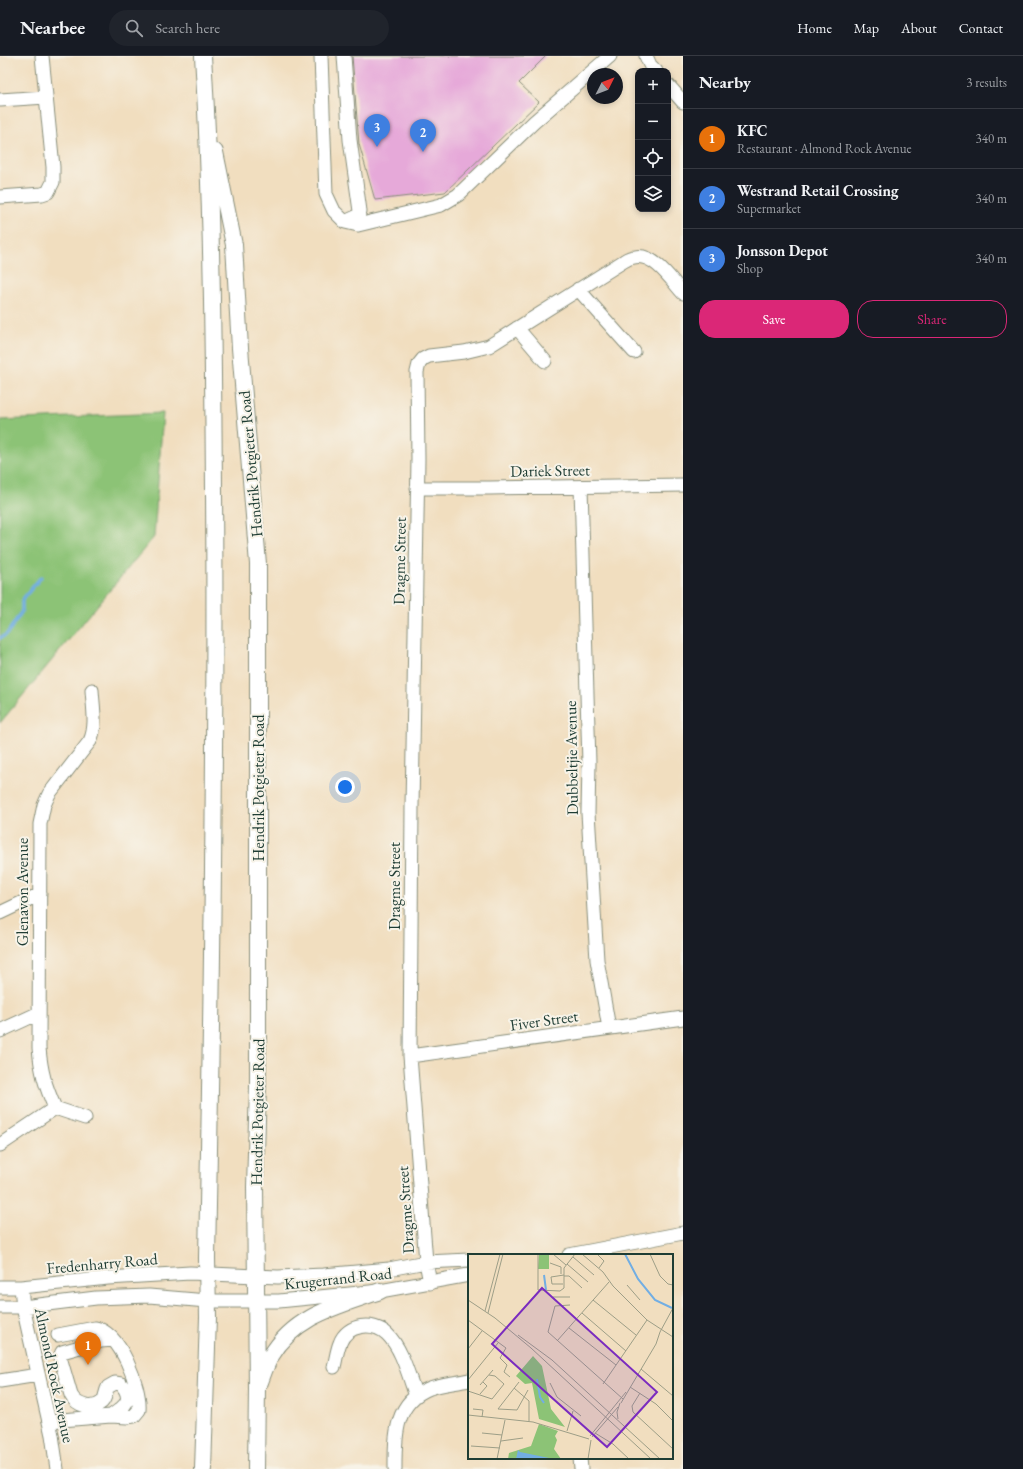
<!DOCTYPE html>
<meta charset="utf-8">
<style>
:root{--surface:#171b24;--page:#20242c;--text:#f1f3f6;--muted:#9ea1a6;--line:#363941;--accent:#db2777}
body{margin:0;font-family:"EB Garamond",serif;background:var(--page);color:var(--text)}
.controls{position:absolute;right:12px;top:12px;display:grid;overflow:hidden;border-radius:8px;box-shadow:0 2px 6px #0003}
.controls button{width:36px;height:36px;display:grid;place-items:center;padding:0;border:0;border-bottom:1px solid var(--line);background:var(--surface);color:var(--text);font:20px sans-serif}
.compass{position:absolute;left:587px;top:12px;width:36px;height:36px;border-radius:50%;background:var(--surface);box-shadow:0 2px 6px #0003;rotate:48deg}
.you{position:absolute;left:345px;top:731px;width:14px;height:14px;margin:-10px;border:3px solid #fff;border-radius:50%;background:#1a73e8;box-shadow:0 0 0 6px #1a73e833}
.badge{display:grid;place-items:center;width:26px;height:26px;border-radius:50%;background:var(--accent);color:#fff;font-size:13px;font-weight:700}
.pin{position:absolute;translate:-50% -33px;filter:drop-shadow(0 1px 2px #0008)}
.pin::after{content:'';position:absolute;top:21px;width:14px;height:12px;background:inherit;clip-path:polygon(0 0,100% 0,50% 100%)}
.list{margin:0;padding:0;list-style:none}
h2{display:flex;justify-content:space-between;align-items:center;height:52px;margin:0;padding:0 16px;font-size:17px}
h2 small{font-size:13px;font-weight:400;color:var(--muted)}
.list li{display:grid;grid-template-columns:26px 1fr auto;gap:12px;align-items:center;box-sizing:border-box;height:60px;padding:0 16px;border-top:1px solid var(--line)}
.list b{display:block;font-size:15px;white-space:nowrap}
.list p{margin:0;font-size:13px;white-space:nowrap;color:var(--muted)}
.list em{font-size:13px;font-style:normal;color:var(--muted)}
.actions{display:flex;gap:8px;padding:12px 16px}
.actions a{flex:1;padding:9px 0;border:1px solid var(--accent);border-radius:16px;text-align:center;font-size:14px;color:var(--accent)}
.actions .main{background:var(--accent);color:#fff}
.icon{flex:none;width:22px;height:22px;fill:none;stroke:currentColor;stroke-width:2;stroke-linecap:round;stroke-linejoin:round}
.map{position:relative;flex:none;width:683px;height:1413px;overflow:hidden}
header{display:flex;align-items:center;gap:24px;box-sizing:border-box;height:56px;padding:0 20px;background:var(--surface);border-bottom:1px solid var(--line)}
header strong{font-size:19px}
nav{display:flex;gap:22px;margin-inline-start:auto;font-size:14px}
.search{width:280px;height:36px;background:var(--page);display:flex;align-items:center;gap:10px;box-sizing:border-box;padding:0 14px;border-radius:22px;color:var(--muted);font-size:15px}
main{display:flex}
aside{flex:1;background:var(--surface)}
.map>svg:first-child{display:block}
.green{fill:#8cc376;stroke:#568055}
.lines{fill:none;stroke-linecap:round;stroke-linejoin:round}
.stream{stroke:#72aee3;stroke-width:3.5}
.building{fill:#e6a9d9}
.minor-casing{stroke:#888e7a;stroke-width:15}
.major-casing{stroke:#888e7a;stroke-width:18}
.minor{stroke:#fff;stroke-width:13}
.major{stroke:#fff;stroke-width:16}
.labels{text-anchor:middle;stroke-width:4;stroke-linejoin:round;paint-order:stroke}
.street-label{font-size:16px;fill:#1f3d34;stroke:#f7f3e8}
.inset-river{fill:none;stroke:#72aee3;stroke-width:2}
.inset-road{fill:none;stroke:#9d9e87;stroke-width:1}
.view{fill:#7b2cbf;fill-opacity:0.15;stroke:#7b2cbf;stroke-width:2}
.inset-edge{fill:none;stroke:#1f3d34;stroke-width:2}
</style>
<header>
<strong>Nearbee</strong>
<div class="search"><svg class="icon" aria-label="search" viewBox="0 0 24 24"><circle cx="10" cy="10" r="6"/><path d="M15 15l6 6"/></svg>Search here</div>
<nav><a>Home</a><a>Map</a><a>About</a><a>Contact</a></nav>
</header>
<main>
<div class="map">
<svg width="683" height="1413" viewBox="0 0 683 1413">
<rect width="100%" height="100%" fill="#f7f3e8"/>
<filter id="ink" filterUnits="userSpaceOnUse"><feTurbulence type="fractalNoise" baseFrequency=".025" numOctaves="2"/><feDisplacementMap in="SourceGraphic" scale="8" xChannelSelector="R" yChannelSelector="G"/><feConvolveMatrix kernelMatrix="1 2 1 2 8 2 1 2 1" color-interpolation-filters="sRGB"/></filter>
<filter id="wash" filterUnits="userSpaceOnUse"><feTurbulence type="fractalNoise" baseFrequency=".012" numOctaves="4" result="noise"/><feDisplacementMap in="SourceGraphic" scale="16" xChannelSelector="R" yChannelSelector="G"/><feGaussianBlur stdDeviation="0.9" result="paint"/><feColorMatrix in="noise" values="0 0 0 0 0 0 0 0 0 0 0 0 0 0 0 0 0 1.4 0 .05"/><feComposite in="paint" operator="in"/></filter>
<g filter="url(#wash)">
<rect width="100%" height="100%" fill="#f1debf"/>
<path class="green" d="M163,357L154,481L0,667V364Z"/>
<g class="lines">
<path class="stream" d="M0,582L7,578L22,555V544L41,521"/>
</g>
<g id="blocks">
<path class="building" d="M352,0H546L519,27L539,46L445,136L375,144L359,88Z"/>
</g>
</g>
<g filter="url(#ink)">
<use href="#blocks" fill-opacity="0" stroke="#888e7a" stroke-width="1"/>
<g class="lines">
<defs>
<path id="minor" d="M321,0L326,138L334,155L345,166L358,169L441,149L458,139L534,66L610,0
M344,0L350,84L360,155L358,160L345,166
M646,0L650,9L656,15
M668,29L683,46
M0,44L46,41
M0,141L42,138L48,136L53,126V111L42,0
M578,233L634,296
M517,272L545,305
M581,431L589,707L588,757L597,904L609,972
M417,432H490L683,429
M0,857L40,838
M0,975L39,957
M410,1000L683,962
M55,1052C45,1029 41,1016 39,992L40,768L44,749L49,738L90,685C97,670 93,651 92,634
M55,1052L85,1062
M0,1089L55,1052
M569,1199L683,1177
M430,1227L426,1206L410,1000L412,751L418,403L417,316L419,308L423,303L429,300L464,296L489,290L624,205C627,203 632,201 635,201C654,197 672,225 683,237
M0,1231H21L108,1222L190,1217L278,1221L324,1219L389,1213L426,1206L469,1204
M21,1231L23,1251L52,1379L57,1413
M0,1251H23L96,1242L149,1240L207,1245H279L380,1235L469,1219
M334,1311C336,1303 337,1294 340,1287C347,1268 373,1265 387,1278C402,1292 409,1321 416,1340
M0,1325L38,1319
M111,1360C124,1351 135,1344 121,1328L115,1327L108,1331C105,1336 106,1342 102,1346C92,1355 76,1349 71,1339L60,1301L62,1296L101,1285L113,1284
M49,1365L111,1360L127,1361L134,1360L139,1354C141,1331 120,1276 95,1272L58,1279
M580,1402L581,1413
M395,1413C395,1381 394,1346 430,1332C442,1328 456,1327 469,1324"/>
<path id="major" d="M215,96L234,189L240,292L258,508V1030L255,1131L257,1333L256,1413
M260,1326C263,1318 266,1308 271,1300C295,1259 338,1250 380,1235
M203,1413L208,1261L207,1202C212,947 216,691 214,435C213,290 212,145 203,0"/>
</defs>
<use href="#minor" class="minor-casing"/>
<use href="#major" class="major-casing"/>
<use href="#minor" class="minor"/>
<use href="#major" class="major"/>
</g>
</g>
<g class="labels">
<g class="street-label">
<text transform="translate(250 408) rotate(-95)" y="6">Hendrik Potgieter Road</text>
<text transform="translate(550 414) rotate(-1)" y="6">Dariek Street</text>
<text transform="translate(399 505) rotate(-89)" y="6">Dragme Street</text>
<text transform="translate(571 702) rotate(-91)" y="6">Dubbeltjie Avenue</text>
<text transform="translate(258 732) rotate(-90)" y="6">Hendrik Potgieter Road</text>
<text transform="translate(394 830) rotate(-90)" y="6">Dragme Street</text>
<text transform="translate(22 836) rotate(-90)" y="6">Glenavon Avenue</text>
<text transform="translate(544 964) rotate(-8)" y="6">Fiver Street</text>
<text transform="translate(257 1056) rotate(-89)" y="6">Hendrik Potgieter Road</text>
<text transform="translate(405 1154) rotate(-94)" y="6">Dragme Street</text>
<text transform="translate(102 1207) rotate(-5)" y="6">Fredenharry Road</text>
<text transform="translate(338 1222) rotate(-6)" y="6">Krugerrand Road</text>
<text transform="translate(55 1319) rotate(78)" y="6">Almond Rock Avenue</text>
</g>
</g>
<g transform="translate(468 1198)">
<rect width="205" height="205" fill="#f1debf"/>
<path d="M71,0H81V15H70ZM65,102L74,112L83,155L97,173L71,165L64,129L57,130L48,122ZM71,170L90,177L87,182L89,186L86,195L93,205H40L41,199L63,192Z" fill="#8cc376"/>
<path d="M50,196L52,198L81,204L48,205Z" fill="#72aee3"/>
<path class="inset-river" d="M157,0L170,25L187,46L204,54M76,21L78,36M69,125L72,143L76,149"/>
<path class="inset-road" d="M70,0V36L92,37L96,34V14L107,0M85,0L98,11M114,0L135,18L145,32L179,66L205,83M129,0L136,7L131,14M182,0L192,22L200,30L205,31M105,3L126,21M82,9L93,13V20M99,10L120,28M96,22H101L114,34M95,30H84L83,23L96,21M159,31L172,46M85,43H102M0,46L27,64L63,94L183,205M125,46L168,81M102,51L87,52L80,78L155,145M17,57L32,0M20,59L35,0M114,59L158,97M0,66L38,94L32,104L39,111L36,118L42,123M101,74L148,111M50,81L84,106L192,205M89,87L141,28M0,95L14,77M173,115L205,142M0,126L30,89M51,128L30,155L49,156L60,136M82,129L89,143L113,162M135,130L179,66M12,131L25,116M162,133L188,150L205,167M46,134L61,147V167M0,137L24,145L36,130L27,122L21,121M172,139L164,152L165,158L205,195M12,140L19,132L15,128M153,149L188,90L192,78L205,54M5,155L15,156L14,163M0,161L65,168L121,185M150,165L149,158L152,149M99,177L105,157M14,179L34,181M127,179L145,190L161,205M122,182L158,138M124,183L150,153M33,187L55,184M3,192L32,194M29,205L37,166M120,205L123,186"/>
<path class="view" d="M74,34L189,138L139,193L24,90Z"/>
<rect width="205" height="205" class="inset-edge"/>
</g>
</svg>
<div class="controls">
<button>+</button>
<button>−</button>
<button><svg class="icon" aria-label="locate" viewBox="0 0 24 24"><circle cx="12" cy="12" r="6"/><path d="M12 2v4M12 18v4M2 12h4M18 12h4"/></svg></button>
<button><svg class="icon" aria-label="layers" viewBox="0 0 24 24"><path d="M12 4l9 5-9 5-9-5zM3 14l9 5 9-5"/></svg></button>
</div>
<svg class="compass" viewBox="-18 -18 36 36"><path d="M0-13l5 13h-10z" fill="#e53935"/><path d="M0 13l5-13h-10z" fill="#9ea1a6"/></svg>
<div class="you"></div>
<div class="pin badge" style="left:88px;top:1309px;background:#e8710a">1</div>
<div class="pin badge" style="left:423px;top:96px;background:#3f7fe0">2</div>
<div class="pin badge" style="left:377px;top:91px;background:#3f7fe0">3</div>
</div>
<aside>
<h2>Nearby<small>3 results</small></h2>
<ul class="list">
<li><span class="badge" style="background:#e8710a">1</span><div><b>KFC</b><p>Restaurant · Almond Rock Avenue</p></div><em>340 m</em></li>
<li><span class="badge" style="background:#3f7fe0">2</span><div><b>Westrand Retail Crossing</b><p>Supermarket</p></div><em>340 m</em></li>
<li><span class="badge" style="background:#3f7fe0">3</span><div><b>Jonsson Depot</b><p>Shop</p></div><em>340 m</em></li>
</ul>
<div class="actions"><a class="main">Save</a><a>Share</a></div>
</aside>
</main>
